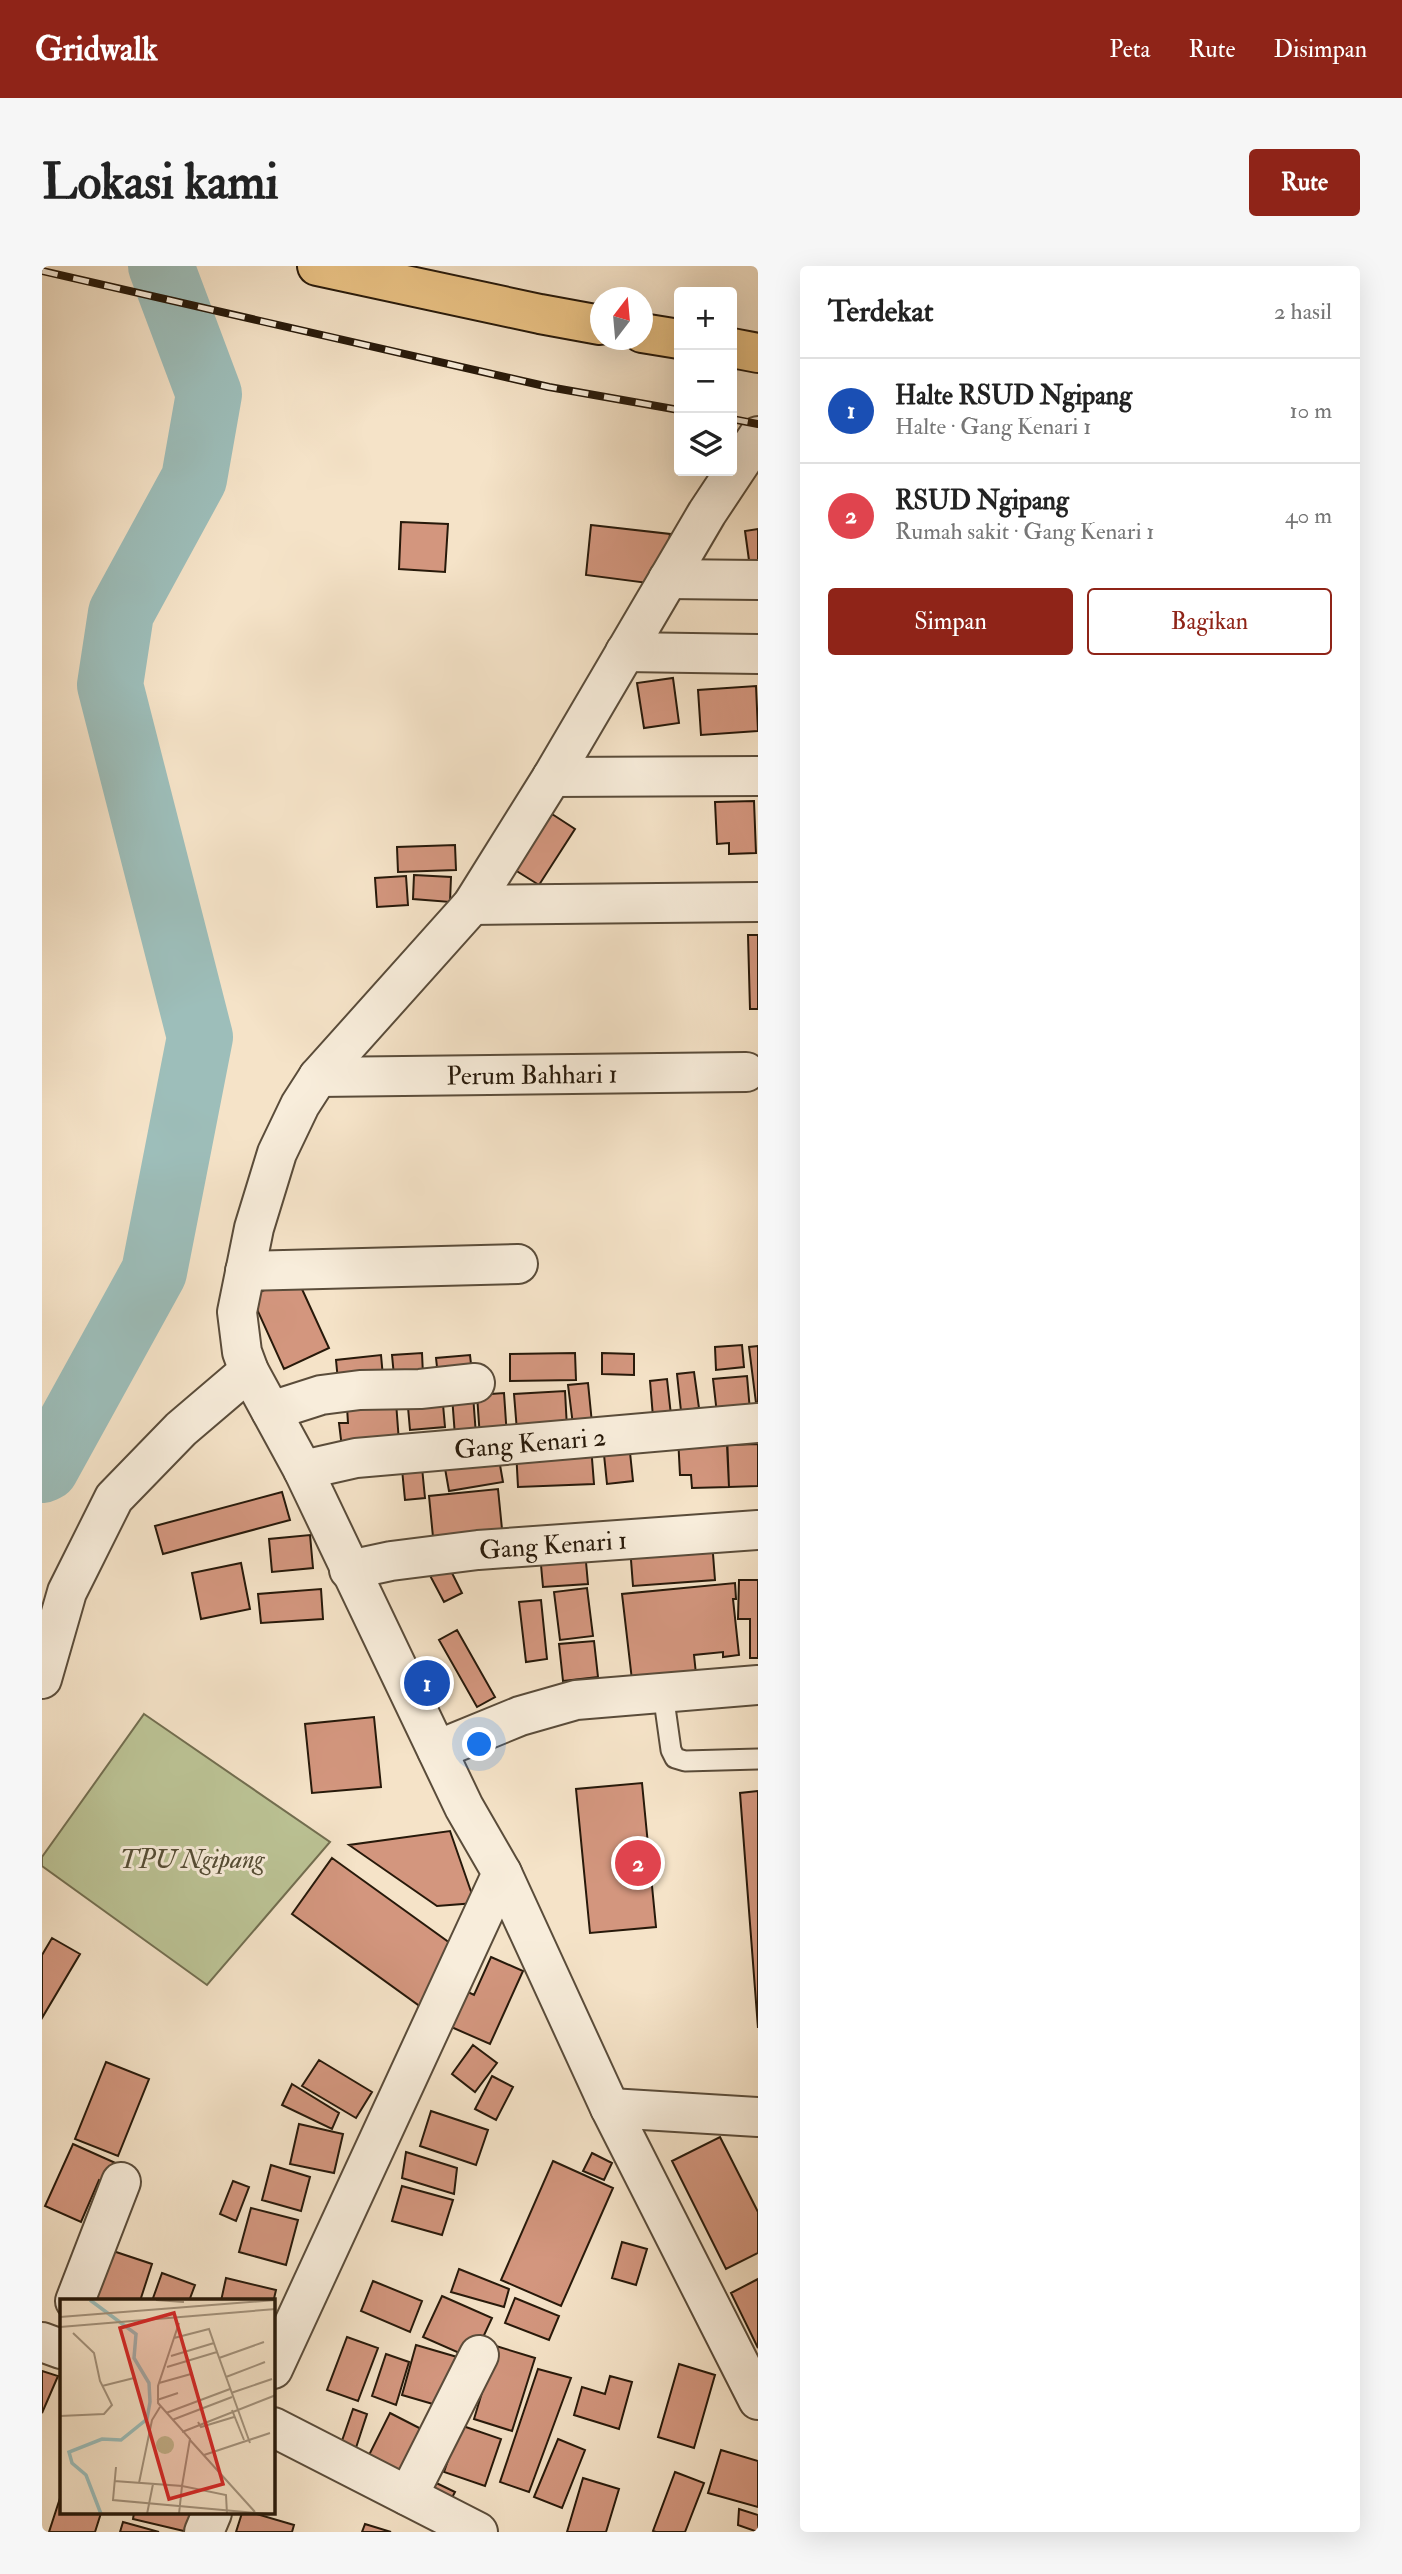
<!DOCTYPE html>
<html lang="id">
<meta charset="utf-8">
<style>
:root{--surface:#fff;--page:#f6f6f6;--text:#222;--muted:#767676;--line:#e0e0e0;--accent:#8f2418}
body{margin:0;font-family:"IM FELL Double Pica",serif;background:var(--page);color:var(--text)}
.controls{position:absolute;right:21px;top:21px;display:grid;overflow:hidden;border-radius:7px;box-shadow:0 7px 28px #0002}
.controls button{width:63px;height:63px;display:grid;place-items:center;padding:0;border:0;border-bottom:2px solid var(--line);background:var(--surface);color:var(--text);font:35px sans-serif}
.compass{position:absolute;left:548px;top:21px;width:63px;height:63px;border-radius:50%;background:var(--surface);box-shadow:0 7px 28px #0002;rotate:16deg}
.you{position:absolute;left:438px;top:1479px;width:24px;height:24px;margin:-18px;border:5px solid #fff;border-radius:50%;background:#1a73e8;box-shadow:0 0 0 10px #1a73e833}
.badge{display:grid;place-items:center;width:46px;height:46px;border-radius:50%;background:var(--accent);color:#fff;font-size:23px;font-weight:700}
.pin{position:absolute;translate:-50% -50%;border:4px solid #fff;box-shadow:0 2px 7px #0006}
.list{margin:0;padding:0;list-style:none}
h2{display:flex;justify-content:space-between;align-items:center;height:91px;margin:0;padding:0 28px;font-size:30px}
h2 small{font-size:23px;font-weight:400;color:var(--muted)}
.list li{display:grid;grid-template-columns:46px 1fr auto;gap:21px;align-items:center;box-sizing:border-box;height:105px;padding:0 28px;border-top:2px solid var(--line)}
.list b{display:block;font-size:26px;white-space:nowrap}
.list p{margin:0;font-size:23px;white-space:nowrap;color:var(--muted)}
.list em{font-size:23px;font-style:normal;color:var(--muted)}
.actions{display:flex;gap:14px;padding:21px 28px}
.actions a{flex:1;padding:16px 0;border:2px solid var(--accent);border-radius:7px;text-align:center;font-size:24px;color:var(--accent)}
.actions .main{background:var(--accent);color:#fff}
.icon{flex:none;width:38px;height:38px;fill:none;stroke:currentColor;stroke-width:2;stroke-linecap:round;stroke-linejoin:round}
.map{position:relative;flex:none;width:716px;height:2266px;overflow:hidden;border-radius:7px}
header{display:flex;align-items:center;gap:42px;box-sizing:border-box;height:98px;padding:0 35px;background:var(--accent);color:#fff}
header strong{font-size:33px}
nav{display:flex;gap:38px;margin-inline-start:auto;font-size:24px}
.intro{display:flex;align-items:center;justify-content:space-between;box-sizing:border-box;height:168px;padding:0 42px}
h1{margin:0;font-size:49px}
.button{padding:18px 32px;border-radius:7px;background:var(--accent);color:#fff;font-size:24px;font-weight:700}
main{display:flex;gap:42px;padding:0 42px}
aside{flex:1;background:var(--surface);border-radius:7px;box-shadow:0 7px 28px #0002}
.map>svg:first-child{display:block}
.green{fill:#bcc496;stroke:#726e50;stroke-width:2}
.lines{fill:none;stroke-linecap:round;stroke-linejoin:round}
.river{stroke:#9dbeba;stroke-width:66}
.building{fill:#d3967e;stroke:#27190a;stroke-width:2}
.service-casing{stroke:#5a4c3a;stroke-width:23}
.minor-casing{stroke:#5a4c3a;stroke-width:42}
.motorway-casing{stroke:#27190a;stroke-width:42}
.service{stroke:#f8eddb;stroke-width:19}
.minor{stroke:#f8eddb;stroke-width:38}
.motorway{stroke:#eac284;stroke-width:38}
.rail-casing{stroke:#27190a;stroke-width:8}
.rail{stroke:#f8eddb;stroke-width:5;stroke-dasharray:16;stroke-linecap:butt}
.labels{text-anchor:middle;stroke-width:6;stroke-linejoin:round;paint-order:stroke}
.street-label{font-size:26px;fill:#27190a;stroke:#f8eddb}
.park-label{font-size:26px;font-style:italic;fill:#544c34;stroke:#f8eddb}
.inset-river{fill:none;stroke:#9dbeba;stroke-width:3.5}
.inset-road{fill:none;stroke:#a3927c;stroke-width:2}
.view{fill:#d62828;fill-opacity:0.15;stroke:#d62828;stroke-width:3.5}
.inset-edge{fill:none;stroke:#27190a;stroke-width:3.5}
</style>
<header>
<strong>Gridwalk</strong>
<nav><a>Peta</a><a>Rute</a><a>Disimpan</a></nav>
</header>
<div class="intro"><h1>Lokasi kami</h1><a class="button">Rute</a></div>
<main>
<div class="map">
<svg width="716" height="2266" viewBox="0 0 716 2266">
<rect width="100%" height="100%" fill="#f5e3c8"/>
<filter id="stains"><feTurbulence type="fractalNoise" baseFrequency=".00286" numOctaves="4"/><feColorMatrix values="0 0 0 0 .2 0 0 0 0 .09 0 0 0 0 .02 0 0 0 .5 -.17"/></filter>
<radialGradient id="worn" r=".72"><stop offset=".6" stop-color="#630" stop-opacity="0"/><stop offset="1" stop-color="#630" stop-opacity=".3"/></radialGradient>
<path class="green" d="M102,1448L288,1576L165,1719L0,1600V1591Z"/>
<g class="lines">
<path class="river" d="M0,1204L4,1202L112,1006L158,771L68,419L79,347L152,213L167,128L119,0"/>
</g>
<path class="building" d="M359,256L406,258L403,306L357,303Z
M549,259L628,268L621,319L544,309Z
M716,263V308L709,309L703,265Z
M631,412L637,457L602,462L595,417Z
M714,420L716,465L659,469L656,424Z
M712,535L714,587L687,588V577L675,578L673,536Z
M510,548L533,563L497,619L473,604Z
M413,579L414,604L356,606L355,581Z
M372,609L409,611L408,636L371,633Z
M364,610L366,639L335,641L333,612Z
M706,669H716V743H708Z
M254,1010L287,1082L242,1103L209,1030Z
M700,1079L702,1101L674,1104L673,1081Z
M716,1080V1136L714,1137L707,1081Z
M380,1087L381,1109L352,1110L350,1089Z
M533,1087L534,1114L468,1115V1088Z
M560,1087L592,1088V1109L560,1108Z
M339,1089L341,1111L296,1115L294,1094Z
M428,1089L430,1107L396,1110L394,1092Z
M652,1106L657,1142L639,1145L635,1108Z
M705,1110L708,1145L675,1148L671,1113Z
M625,1113L629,1149L611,1151L608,1115Z
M546,1117L550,1157L531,1159L526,1119Z
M523,1125L525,1162L475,1165L472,1128Z
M400,1127L403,1161L368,1164L365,1130Z
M462,1127L465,1171L438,1172L435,1129Z
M431,1129L434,1169L413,1170L410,1130Z
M354,1136L357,1176L300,1182L297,1157H306L305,1141Z
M685,1169L687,1221L650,1222L649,1209H638L636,1171Z
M587,1177L591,1215L565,1218L561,1179Z
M716,1178V1220L687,1221L685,1179Z
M549,1180L552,1218L476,1221L474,1184Z
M455,1182L461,1216L407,1225L401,1191Z
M379,1191L383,1232L363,1234L359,1193Z
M456,1223L460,1263L391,1271L387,1230Z
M240,1226L248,1254L121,1288L113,1260Z
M268,1269L271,1302L230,1306L227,1273Z
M670,1275L673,1314L591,1320L588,1281Z
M543,1285L546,1318L501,1321L498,1288Z
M403,1293L420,1327L402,1336L384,1302Z
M199,1297L208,1343L159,1353L150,1307Z
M697,1314H716V1392H708V1353H696Z
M693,1317L694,1333H691L697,1389L681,1391V1386L652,1389L654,1408L590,1414L580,1328Z
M545,1322L551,1370L518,1374L512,1326Z
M279,1323L281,1353L219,1357L216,1328Z
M499,1334L505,1393L484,1396L477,1336Z
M415,1364L453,1431L435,1441L397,1374Z
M552,1375L556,1411L521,1415L517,1378Z
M332,1451L339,1521L270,1527L263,1458Z
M600,1517L614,1661L548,1667L534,1523Z
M716,1525V1762L698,1527Z
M408,1565L433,1637L395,1640L307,1579Z
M290,1592L419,1685L379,1741L250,1648Z
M10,1672L38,1688L0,1752V1689Z
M449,1691L481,1705L448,1778L407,1760L424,1725L432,1729Z
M431,1779L455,1797L433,1826L410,1808Z
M277,1794L330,1826L314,1852L260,1820Z
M64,1796L107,1813L76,1890L33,1873Z
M450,1810L471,1821L454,1854L433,1843Z
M250,1818L297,1847L290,1863L240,1839Z
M389,1845L446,1864L434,1899L378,1880Z
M257,1858L301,1868L292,1907L248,1898Z
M678,1871L716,1946V1987L684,2003L630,1895Z
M31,1878L78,1899L68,1919L57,1914L39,1956L3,1940Z
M364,1886L415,1902L412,1928L360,1912Z
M550,1887L570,1897L562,1914L541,1905Z
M511,1895L571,1922L519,2040L459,2014Z
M229,1899L268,1911L259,1945L220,1934Z
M191,1915L207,1921L194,1955L178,1948Z
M360,1920L411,1934L400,1969L350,1955Z
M209,1942L256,1954L244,1999L197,1986Z
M580,1976L605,1983L594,2019L570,2012Z
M62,1982L110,1998L98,2035H45Z
M417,2003L467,2023L462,2041L409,2026Z
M120,2007L153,2019L147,2035H110Z
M184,2012L234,2024L231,2037L179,2035Z
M716,2013V2082L689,2027Z
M331,2015L380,2035L368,2066L319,2045Z
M400,2030L450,2052L431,2093L381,2071Z
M473,2032L517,2050L507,2074L463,2057Z
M305,2071L336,2082L316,2135L285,2124Z
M374,2079L422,2093L408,2143L360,2129Z
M454,2080L493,2092L470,2165L432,2153Z
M344,2088L367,2096L354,2139L330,2130Z
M637,2098L673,2109L652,2182L616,2171Z
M496,2103L529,2112L487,2226L458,2216Z
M0,2105L16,2110L0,2147Z
M568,2110L590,2116L577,2163L532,2149L540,2121L563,2128Z
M311,2143L325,2148L309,2197L294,2192Z
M348,2147L391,2169L362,2227L319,2205Z
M418,2159L459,2173L443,2220L402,2206Z
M516,2173L543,2184L520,2242L492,2231Z
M679,2184L716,2195V2241L666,2227Z
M633,2206L662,2217L643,2266H614L611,2265Z
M384,2212L413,2226L404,2243Z
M541,2212L577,2223L564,2266H525Z
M19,2229V2247H59L53,2266H7Z
M697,2243L716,2249V2266L696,2259Z
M92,2247H153L146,2266L91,2253Z
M200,2247H211L252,2259L250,2266H194Z
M81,2256L117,2266H78Z
M323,2258L349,2266H320Z"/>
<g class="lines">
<defs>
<path id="service" d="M621,1427L629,1484L633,1492L643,1495L716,1493"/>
<g id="minor">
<path d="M626,313L716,314"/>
<path d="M583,386L716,388"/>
<path d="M510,511L716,510"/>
<path d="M430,639L716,636"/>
<path id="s1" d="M276,811L704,806"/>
<path d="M203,1005L476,998"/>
<path d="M229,1145L279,1129L318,1124L378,1123L433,1117"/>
<path id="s2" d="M261,1204L314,1192L716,1157"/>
<path id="s3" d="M307,1304L349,1295L436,1284L716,1264"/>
<path d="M0,1413L25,1326L72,1232L139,1163L207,1105"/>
<path d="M395,1484L478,1450L534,1434L716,1419"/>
<path d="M460,1607L568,1842L716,2134"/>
<path d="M568,1842L716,1851"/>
<path d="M33,2035L79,1916"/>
<path d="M0,2076L19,2083"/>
<path d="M231,2103L460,1607L422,1541L261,1204L207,1105L200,1086L195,1046L212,962L235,887L258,839L276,811L430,639L510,511L665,247L716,170"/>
<path d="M231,2161L436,2266"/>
<path d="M366,2230L437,2089"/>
<path d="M162,2266L170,2247"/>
</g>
<path id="motorway" d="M275,0L498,48L558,59
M600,67L637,73
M690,82L716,87"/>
</defs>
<use href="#service" class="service-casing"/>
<use href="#minor" class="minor-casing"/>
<use href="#motorway" class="motorway-casing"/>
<use href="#service" class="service"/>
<use href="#minor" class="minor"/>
<use href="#motorway" class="motorway"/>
<defs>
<path id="rail" d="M0,5L507,121L637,144
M690,153L716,158"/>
</defs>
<use href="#rail" class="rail-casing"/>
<use href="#rail" class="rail"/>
</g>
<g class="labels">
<g class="street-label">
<text dy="9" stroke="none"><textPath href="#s1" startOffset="214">Perum Bahhari 1</textPath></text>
<text dy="9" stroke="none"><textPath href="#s2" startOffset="229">Gang Kenari 2</textPath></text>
<text dy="9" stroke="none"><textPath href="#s3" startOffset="206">Gang Kenari 1</textPath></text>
</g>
<g class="park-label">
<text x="150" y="1602">TPU Ngipang</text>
</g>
</g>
<g transform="translate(18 2033)">
<rect width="215" height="215" fill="#f5e3c8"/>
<path d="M96 146a9 9 0 1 1 18 0a9 9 0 1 1-18 0Z" fill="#bcc496"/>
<path class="inset-river" d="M30,1L76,35L74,59L89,84L90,103L87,120L61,141L42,140L9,153L12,164L26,176L41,215"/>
<path class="inset-road" d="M96,1L124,3M0,18L216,1M119,24L98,87V104L130,140L122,187L166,196L167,215M0,28L216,10M114,39L149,30L157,53M111,57L154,44M159,59L204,43M107,68L157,53L190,144M166,78L205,63M99,84L131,75M42,87L74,79M171,94L212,80M97,101L118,94M172,111L184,141M106,114L170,90M0,117L44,115L52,106L40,82L34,54L13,34M112,121L172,98M138,123L141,128L174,118M122,133L216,96M130,141L195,213M189,141L210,134M144,156L189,141M56,168L53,201L208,215M54,182L122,187L119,215M79,184L92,121L100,108M87,215L93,185"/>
<path class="view" d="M114,14L163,185L109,200L60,29Z"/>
<rect width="215" height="215" class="inset-edge"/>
</g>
<rect width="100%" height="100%" filter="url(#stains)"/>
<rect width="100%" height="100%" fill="url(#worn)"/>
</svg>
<div class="controls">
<button>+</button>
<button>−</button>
<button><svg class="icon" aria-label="layers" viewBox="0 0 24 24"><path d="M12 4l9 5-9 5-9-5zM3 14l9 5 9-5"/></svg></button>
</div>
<svg class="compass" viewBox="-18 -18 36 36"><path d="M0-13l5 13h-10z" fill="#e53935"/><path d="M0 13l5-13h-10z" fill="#767676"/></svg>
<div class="you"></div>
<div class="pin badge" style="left:385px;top:1417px;background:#1a4fb4">1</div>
<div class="pin badge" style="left:596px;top:1597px;background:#e0444e">2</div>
</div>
<aside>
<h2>Terdekat<small>2 hasil</small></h2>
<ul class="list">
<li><span class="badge" style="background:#1a4fb4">1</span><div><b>Halte RSUD Ngipang</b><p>Halte · Gang Kenari 1</p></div><em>10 m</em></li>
<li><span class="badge" style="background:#e0444e">2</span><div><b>RSUD Ngipang</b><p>Rumah sakit · Gang Kenari 1</p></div><em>40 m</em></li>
</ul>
<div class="actions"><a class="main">Simpan</a><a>Bagikan</a></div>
</aside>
</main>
